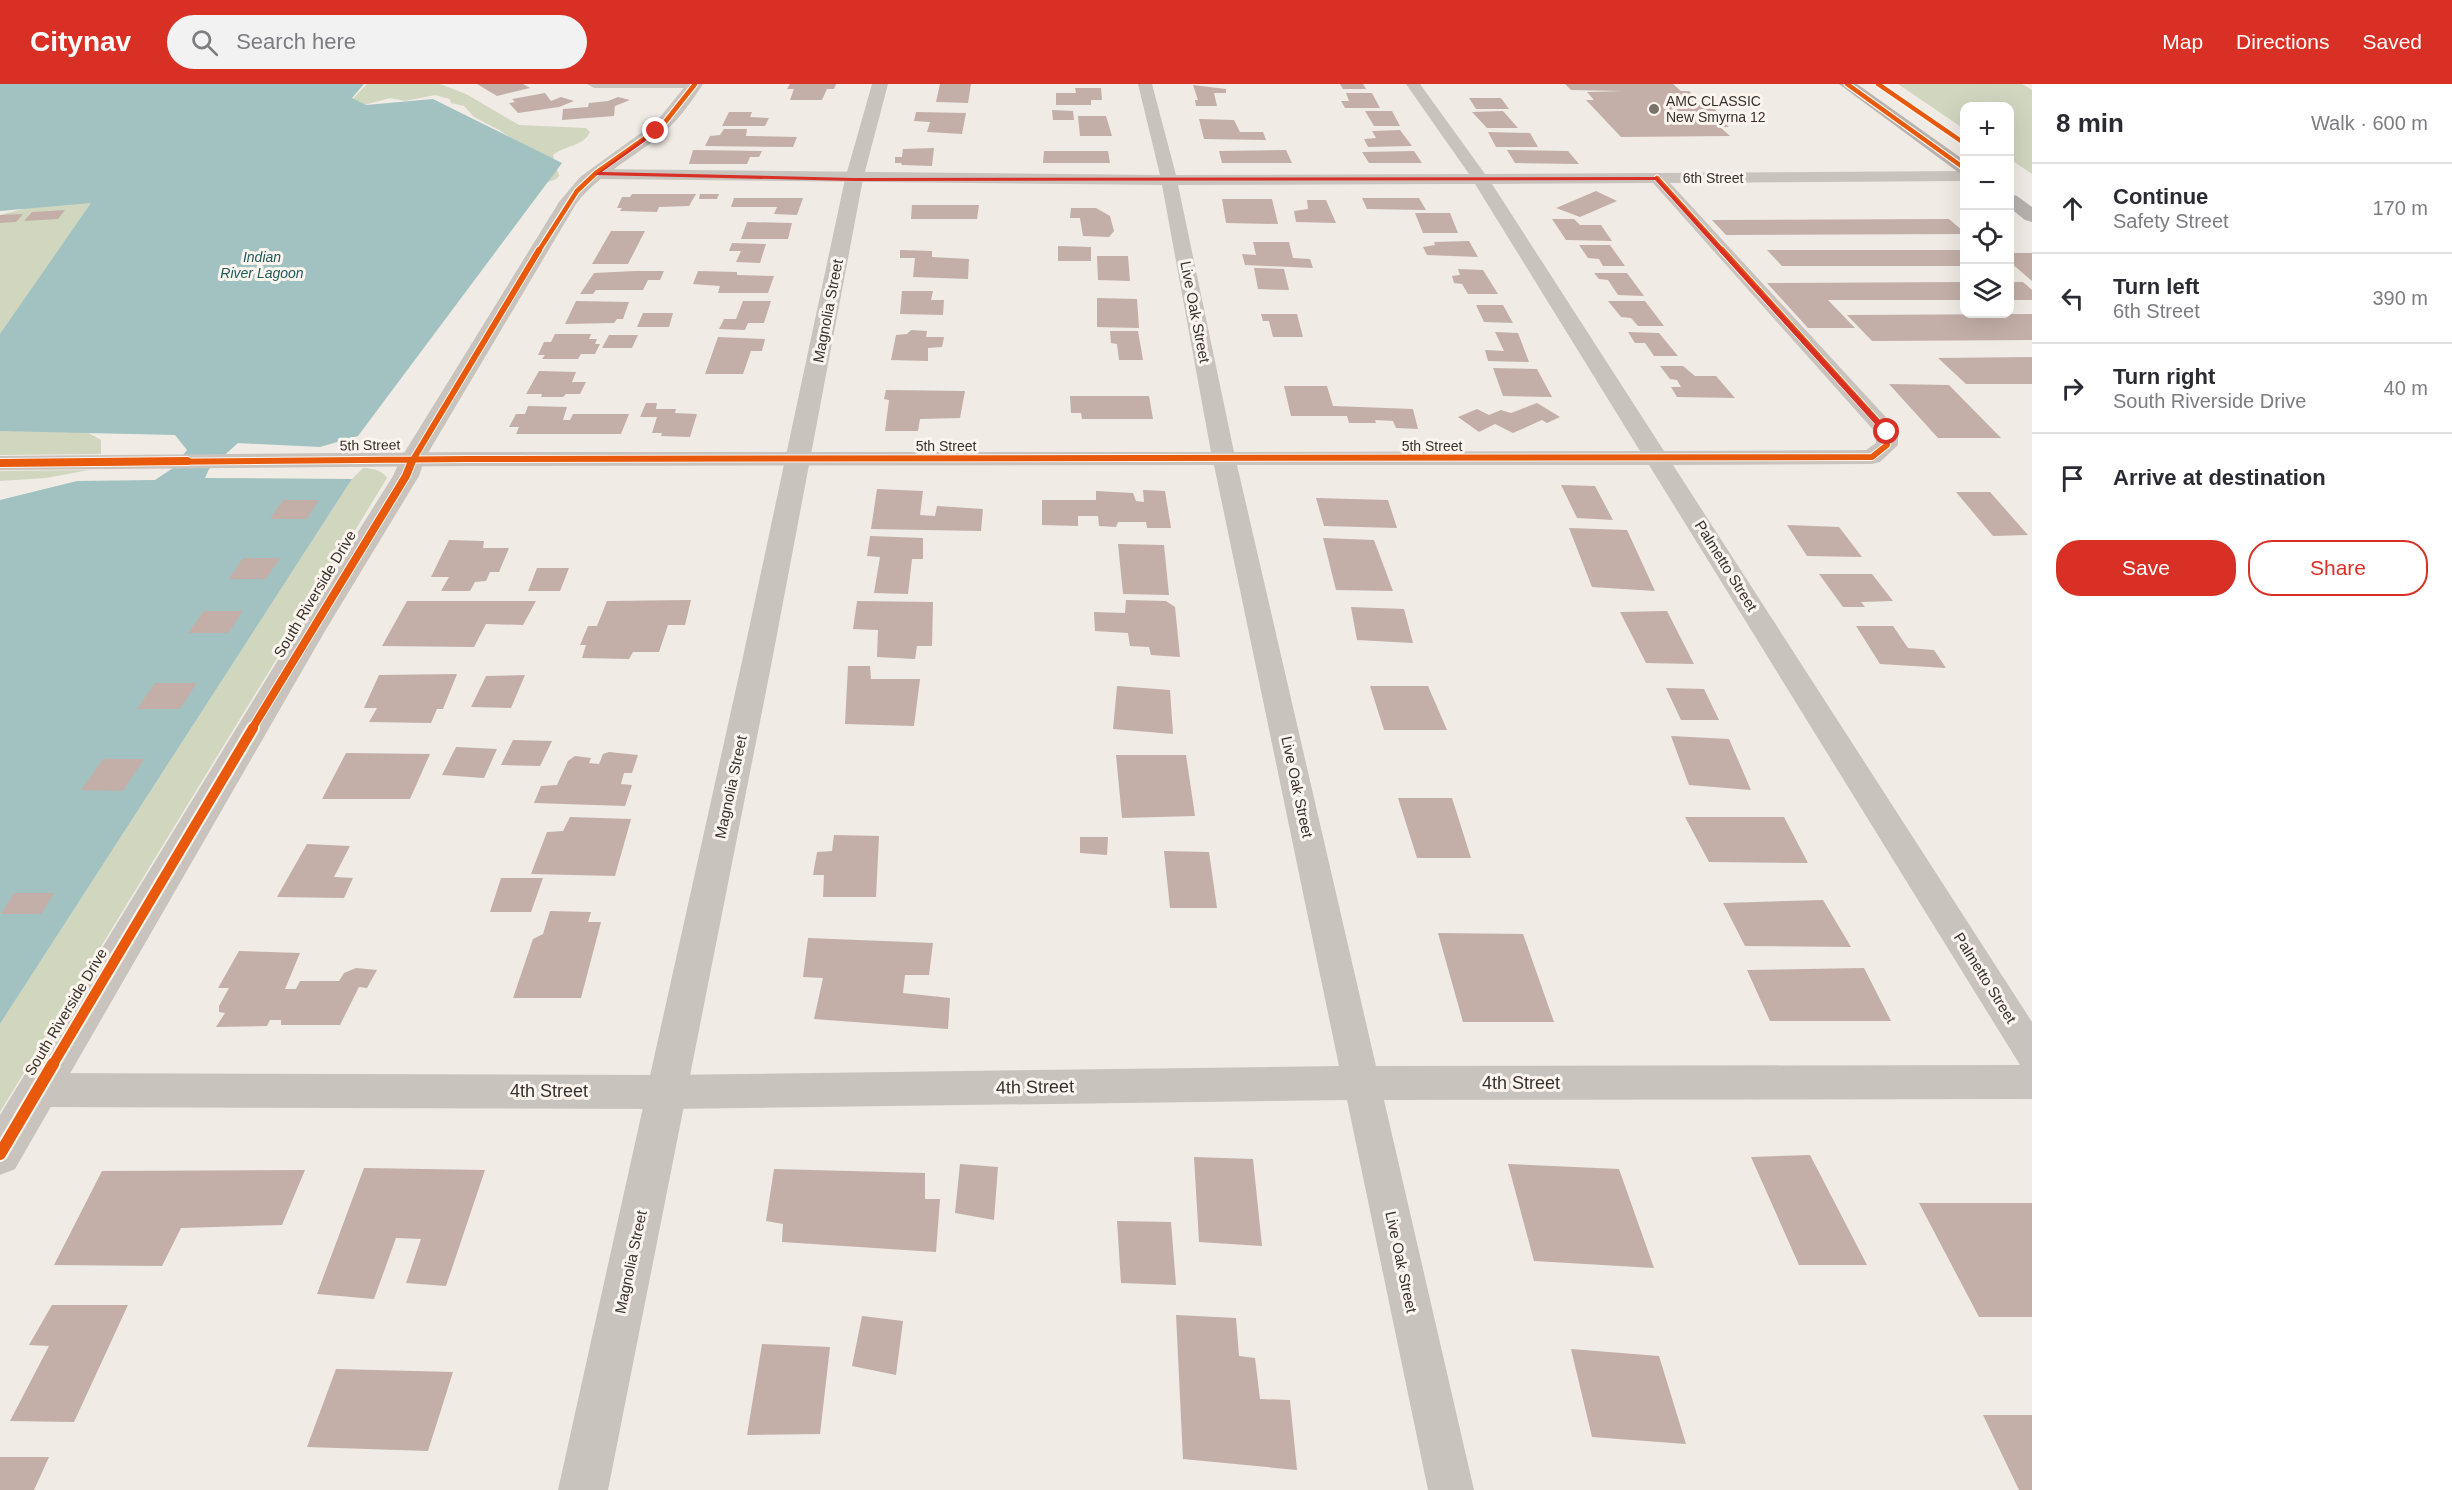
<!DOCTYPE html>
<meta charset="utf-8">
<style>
:root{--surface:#fff;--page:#f2f2f3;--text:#2b2b33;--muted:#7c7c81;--line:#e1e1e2;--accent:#d93025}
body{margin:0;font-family:Helvetica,sans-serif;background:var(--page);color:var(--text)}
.controls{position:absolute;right:18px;top:18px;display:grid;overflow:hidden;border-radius:12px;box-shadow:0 6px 24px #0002}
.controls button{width:54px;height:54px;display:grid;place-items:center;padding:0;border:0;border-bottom:2px solid var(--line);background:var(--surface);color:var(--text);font:30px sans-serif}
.stop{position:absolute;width:18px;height:18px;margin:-14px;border:4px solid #d93025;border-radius:50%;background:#fff}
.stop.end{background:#d93025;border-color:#fff;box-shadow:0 2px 6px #0008}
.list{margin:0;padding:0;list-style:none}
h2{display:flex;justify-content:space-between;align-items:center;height:78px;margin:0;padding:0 24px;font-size:26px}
h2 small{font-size:20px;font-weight:400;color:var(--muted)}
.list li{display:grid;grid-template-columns:39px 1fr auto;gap:18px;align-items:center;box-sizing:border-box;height:90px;padding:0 24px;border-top:2px solid var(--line)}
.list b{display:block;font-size:22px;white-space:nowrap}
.list p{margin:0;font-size:20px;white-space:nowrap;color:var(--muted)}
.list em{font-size:20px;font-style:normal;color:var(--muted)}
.actions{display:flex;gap:12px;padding:18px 24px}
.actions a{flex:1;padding:14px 0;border:2px solid var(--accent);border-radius:24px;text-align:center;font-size:21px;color:var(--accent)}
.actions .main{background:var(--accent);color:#fff}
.icon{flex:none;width:33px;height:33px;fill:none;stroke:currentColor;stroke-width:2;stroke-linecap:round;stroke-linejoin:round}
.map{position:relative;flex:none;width:2032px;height:1406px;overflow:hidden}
header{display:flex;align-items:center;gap:36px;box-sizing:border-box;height:84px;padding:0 30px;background:var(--accent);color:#fff}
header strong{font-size:28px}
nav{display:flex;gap:33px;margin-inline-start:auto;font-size:21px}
.search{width:420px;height:54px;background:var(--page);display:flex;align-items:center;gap:15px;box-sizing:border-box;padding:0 21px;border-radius:33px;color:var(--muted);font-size:22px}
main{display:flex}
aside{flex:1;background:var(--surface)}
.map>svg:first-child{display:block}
.green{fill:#d1d6bf}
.water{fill:#a1c2c1}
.building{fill:#c3afa7}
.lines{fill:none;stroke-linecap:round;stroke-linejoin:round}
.minor{fill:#c9c3be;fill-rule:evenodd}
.tertiary{fill:#c9c3be;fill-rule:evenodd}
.primary{fill:#b8b1ad;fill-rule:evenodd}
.cycleway-far4-casing{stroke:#fbf5ee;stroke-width:7}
.cycleway-far3-casing{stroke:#fbf5ee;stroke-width:8}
.cycleway-far2-casing{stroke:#fbf5ee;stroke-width:10}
.cycleway-far1-casing{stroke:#fbf5ee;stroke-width:14}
.cycleway-casing{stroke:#fbf5ee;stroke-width:16}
.cycleway-far4{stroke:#e8590c;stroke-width:4.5}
.cycleway-far3{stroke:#e8590c;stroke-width:6}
.cycleway-far2{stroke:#e8590c;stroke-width:8}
.cycleway-far1{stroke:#e8590c;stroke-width:10}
.cycleway{stroke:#e8590c;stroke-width:12}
.route{fill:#d93025}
.poi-dot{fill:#7a716c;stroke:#fbf5ee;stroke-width:2}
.labels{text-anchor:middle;stroke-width:6;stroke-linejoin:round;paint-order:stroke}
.far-poi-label{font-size:14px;fill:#3b302b;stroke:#fbf5ee;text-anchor:start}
.far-street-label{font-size:14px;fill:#3b302b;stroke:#fbf5ee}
.far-water-label{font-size:14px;font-style:italic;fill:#1f5a5e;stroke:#fbf5ee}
.street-label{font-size:15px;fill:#3b302b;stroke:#fbf5ee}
.near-street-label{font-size:18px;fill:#3b302b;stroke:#fbf5ee}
</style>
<header>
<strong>Citynav</strong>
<div class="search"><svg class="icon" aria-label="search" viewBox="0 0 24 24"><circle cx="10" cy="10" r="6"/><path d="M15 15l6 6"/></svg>Search here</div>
<nav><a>Map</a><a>Directions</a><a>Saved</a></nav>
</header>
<main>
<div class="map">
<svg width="2032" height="1406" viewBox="0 0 2032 1406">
<rect width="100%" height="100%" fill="#f0ebe5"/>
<path class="green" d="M367,0H440L466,10L519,41L586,44L590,48C583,63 565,61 553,71L559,92L556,95L540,101L526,64L499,46L474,33L464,22L451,19L450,15L435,11L405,17L390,14L364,21L351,17Z
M1898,0H2022L2032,6V90L2010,75V22H1964V45Z
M95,116L0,256V131L39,121Z
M0,340L74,341L101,356V370L0,371Z
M363,384C373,385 381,385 387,394L0,1028V940L352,395Z
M89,386L46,394L0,397V387Z"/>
<path class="water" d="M0,0H364L352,14L366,21L433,15L562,79L358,352L320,363L238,359L209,385L205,394L352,395L0,940V416L77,397L155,396L173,384L187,366L175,351L0,347V250L91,119L0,127Z"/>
<path class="building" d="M477,0H523L530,4L497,12Z
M790,0H836L834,5H827L822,16H790L794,5H787Z
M940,0H971L968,19L936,18Z
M1340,0H1363L1366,5H1343Z
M1565,0H1673L1681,7H1689L1699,16H1704L1725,34H1719L1729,43H1720L1730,52L1621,53L1586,16H1594L1587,8L1623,7L1571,6Z
M1193,1L1226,5V9H1214L1217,22H1196L1195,16H1198Z
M1075,4H1101L1102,16H1091V21H1056V9H1076Z
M545,9L551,17L561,13L574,17L559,23L518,29L509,19L515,18L512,15Z
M1346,9H1372L1380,24H1345L1341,17H1349Z
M618,13L630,16L615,22L614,32L562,36L563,25L588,23L589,19L608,17Z
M1469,14H1501L1509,25H1476Z
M1052,26L1073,27L1074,36H1053Z
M1365,27H1392L1400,42H1374Z
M1503,27L1518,44H1487L1472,28Z
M729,28H752L750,33L769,34L765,42H722Z
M916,28L966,29L962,50L927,48L930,38L914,37Z
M1078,32H1106L1112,52H1080Z
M1199,35L1234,36L1240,48H1263L1266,56L1204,55Z
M724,45H747L746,52L797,53L793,63L705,62L710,52L720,51Z
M1400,46L1412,62L1368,63L1364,55L1376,54L1372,47Z
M1488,48L1530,49L1538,63H1496Z
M934,64L932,82L902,81L901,79H895V73H902L903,65Z
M693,66L762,67L759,73H750L747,80H689Z
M1286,66L1292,79H1222L1219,67Z
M1507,66L1568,67L1579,80L1515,79Z
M1044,67H1108L1110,79H1043Z
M1414,67L1422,79H1369L1362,68Z
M1596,107L1617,117L1580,133L1556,124Z
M632,110H696L689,122L659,123L657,128L620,127L622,124H617L622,113H630Z
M700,110H719L717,115H699Z
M734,114H803L797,131L774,130L777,123H731Z
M1362,114H1419L1426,126L1367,125Z
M1222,115H1272L1278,140L1226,139Z
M1307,116H1326L1336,139L1296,138L1294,127L1308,125Z
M912,121H979L977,135H911Z
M1071,124H1096L1110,132L1114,147L1109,153L1083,152L1080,134H1070Z
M65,126L58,135L24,137L32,128Z
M1415,129H1450L1458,149H1423Z
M23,130L16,138L0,139V131Z
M1552,135H1574L1580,141H1601L1612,157L1566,156Z
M1949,135L1964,148V150L1726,151L1712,136Z
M747,138L792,139L788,155H741Z
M611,147H645L628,180H592Z
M1469,157L1478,173L1427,171L1423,163L1435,161L1434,158Z
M1253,158H1289L1293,174L1310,175L1313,184L1245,181L1242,170L1256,171Z
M732,159L766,160L760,179L736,178L741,167H729Z
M1579,161H1610L1625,182H1603L1599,175L1588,174Z
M1058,162L1091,163V177H1058Z
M900,166L932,167V173L969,175L968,195L913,193L915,174H900Z
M1767,166H1964V182H1782Z
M2010,169H2032V197L2010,178Z
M1097,172H1128L1130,197L1098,196Z
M1254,184L1284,185L1289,206L1258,205Z
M1458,185L1483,186L1498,210H1468L1462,200L1454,199L1452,192L1460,191Z
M635,187H664L660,196H648L643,206H596L593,210H580L594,189Z
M698,187L737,188V191L774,192L768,209H718L720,202L693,200Z
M1594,189H1627L1644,212L1618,211L1608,196L1599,195Z
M1964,198V216H1828L1855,244H1808L1767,199Z
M2010,198H2023L2032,206V216H2010Z
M902,207H933L931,216H944L943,231L900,230Z
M1097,214L1137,215L1139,244L1097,243Z
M576,217L629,218L623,235H617L614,239L565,240Z
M743,217H771L764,239H748L745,246L719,245L724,235H736Z
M1608,217H1645L1664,242H1638L1631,234L1621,233Z
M1476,221H1503L1513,239L1484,238Z
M643,229H673L669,243H637Z
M1261,230H1297L1303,253H1273L1269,237H1263Z
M2032,230V256L1872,257L1847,231Z
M911,246L927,247L926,253H944L942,263L928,264V277L891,276L896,251L907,250Z
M1110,247H1138L1143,276H1119L1117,260L1111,259Z
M1495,248L1518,249L1529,278L1488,277L1485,266L1504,267Z
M1628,248L1659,249L1678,272H1654L1645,259H1635Z
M555,250H591L589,255H597L595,260H600L595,270H581L578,275H542L545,271H538L544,258H551Z
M609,251H638L632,264H602Z
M718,253L765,255L762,267H751L743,290H705Z
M2032,273V300H1966L1938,274Z
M1660,282H1683L1695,292H1716L1735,314L1677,313L1671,303H1681L1677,296L1670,295Z
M1493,284L1537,285L1552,313L1503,312Z
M539,287L576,288L572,298H586L580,310H566L563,313H541L542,310H526Z
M1889,300L1949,301L2001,354H1938Z
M1284,302H1327L1333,322L1413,325L1418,345L1396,344L1393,337L1375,336L1376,339H1349L1347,332H1291Z
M886,306L965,307L960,334L920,335L918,347H885L889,316L884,315Z
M1070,312H1149L1153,335H1082L1081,329H1071Z
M646,319H657L656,325H676L675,329L697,330L690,353L661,352L662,349H652L657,333H640Z
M1537,319L1560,333L1547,339L1542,336L1513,349L1495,340L1479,348L1458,333L1477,325L1489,331L1501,326L1511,329Z
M528,322L567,323L563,336H570L573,330H629L621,350H516L519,343H509L516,330H525Z
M1561,401L1595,402L1613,436L1577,434Z
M877,405L923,407L920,431L935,432L937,422L983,425L981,447L871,445Z
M1143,406L1165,407L1171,444H1147L1146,438H1118L1116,443L1099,442L1098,432H1078V442L1042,441V416H1096V407L1133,409L1136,417L1144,418Z
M1956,408H1990L2028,451L1993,452Z
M1316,414L1388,416L1397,444L1324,442Z
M283,416H319L307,435H270Z
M1787,441L1839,443L1862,473L1807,472Z
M1569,444L1627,446L1655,507L1592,503Z
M870,452L923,454V475H912L908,510L874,509L880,473L867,472Z
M1323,454L1374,456L1393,507L1336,506Z
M449,456L484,457L483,464H509L499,488H490L486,497L475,498L470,507H441L449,493H431Z
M1118,460L1164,461L1169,511L1123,510Z
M243,474H280L266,495H229Z
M537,484H569L560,507H528Z
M1819,490H1872L1893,517L1861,518L1865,523H1843Z
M691,516L685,541H668L659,568H633L629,575L582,574L586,561H580L588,542H597L607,517Z
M1126,516L1166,517L1175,523L1180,573L1151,571L1149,563L1130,562L1128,549L1095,547L1094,528L1125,529Z
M407,517H536L523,541L486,540L474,563L382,562Z
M857,517L933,518L932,562H917L915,575L877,573L878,546L853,545Z
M1351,523L1404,525L1413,559L1357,556Z
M204,527H243L228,549H188Z
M1667,527L1694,580L1646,579L1620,528Z
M1856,542H1893L1908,564L1934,566L1946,584L1880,580Z
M848,582H870L871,595H920L914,642L845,640Z
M457,590L443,625H437L431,639L369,638L377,624H364L379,591Z
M525,591L511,624L471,623L486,592Z
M155,599H197L180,625H137Z
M1117,602L1170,606L1173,650L1113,645Z
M1370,602H1428L1447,646H1384Z
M1666,604L1704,605L1719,636H1681Z
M1671,652L1729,655L1751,706L1689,701Z
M513,656L552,657L540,682L501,681Z
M456,663L497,665L484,694L442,691Z
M609,668L638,671L632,689H624L621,700L632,701L625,722L534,719L541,702L557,701L568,677L575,672L591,674L589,679L599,680L603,670Z
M346,669L430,670L410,715H322Z
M1116,671H1186L1195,732L1122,734Z
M103,675H144L123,707L81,706Z
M1398,714H1452L1471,774H1417Z
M570,733L631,735L615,792L531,790L547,748L563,747Z
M1685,733H1784L1808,779L1709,778Z
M834,751L879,752L876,813H823L824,791H813L817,768L832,767Z
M1080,753H1108L1107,771L1080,769Z
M307,760L350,762L334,793L353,794L344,814L277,813Z
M1164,767L1209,768L1217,824H1170Z
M501,794H543L531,828H490Z
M14,809H54L41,830H1Z
M1823,816L1851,863L1745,862L1723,819Z
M550,827L591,828L588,838H601L581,914H513L533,855L543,850Z
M1438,849L1523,850L1554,938H1463Z
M808,854L933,859L929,891H905L903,909L950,914L948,945L814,935L823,894L803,893Z
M239,867L300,869L285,905H296L300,897H339L344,889L356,884L377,886L367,904L359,903L340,941H281V936H270L267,942L216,943L225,929L219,928V922L229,904H218Z
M1864,884L1891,937H1770L1747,886Z
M1810,1071L1867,1181H1799L1751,1073Z
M1194,1073L1253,1075L1262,1162L1199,1158Z
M960,1080L998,1083L994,1136L955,1129Z
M1508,1080L1619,1085L1654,1184L1534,1177Z
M364,1084L485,1086L446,1202L406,1199L421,1155L396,1154L374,1215L317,1210Z
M774,1085L925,1089V1115H940L936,1168L782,1158L783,1140L766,1137Z
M305,1086L282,1141L181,1144L162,1182L54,1181L102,1087Z
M1919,1119H2032V1233H1979Z
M1117,1137L1171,1138L1176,1201L1121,1199Z
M52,1221H128L74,1338L10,1337L49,1262L29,1261Z
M1176,1231L1236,1234L1239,1272L1255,1274L1260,1315L1290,1316L1297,1386L1183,1375Z
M862,1232L903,1237L896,1291L852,1282Z
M762,1260L830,1263L820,1350L747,1351Z
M1571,1265L1659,1272L1686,1360L1592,1353Z
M336,1285L453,1288L428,1367L307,1363Z
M1983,1331H2032V1406H2019Z
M0,1373H49L34,1406H0Z"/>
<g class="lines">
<path class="minor" d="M587,0H699L692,4H594Z
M1138,0H1152L1176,91L1469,90L1406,0H1420L1485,90L1964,87V97L1670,99L1895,343L1898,348V361L1880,378L1872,380L1673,381L2032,938V1015L1384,1016L1474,1406H1428L1347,1016L667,1025L38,1023L25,1018L20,1006L25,994L38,989L667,991L1339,982L1214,381L468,382L0,386V372L468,368H1211L1162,101L597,95L589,90L597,85L1160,91ZM1653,99L1876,349V359L1866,366L1664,367L1492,100ZM1452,100H1475L1640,367L1234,368L1178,101ZM1237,381H1649L2020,981L1376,982Z"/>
<path class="tertiary" d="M687,0H703C691,18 679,36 662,50C634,74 599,90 576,120L425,374L419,392L325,547L15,1085L0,1091V1031L300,540L393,392L401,374L559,118L580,93L656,38Z
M872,0H888L863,95L771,582L608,1406H558L741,582L845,95Z"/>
<path class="primary" d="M1839,0H1857L1964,76V89L1958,88Z
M2010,110L2017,112L2032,123V138L2025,136L2010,124Z"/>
<defs>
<path id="cycleway-far4" d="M1847,0L1964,84
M1878,0L1964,59
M1657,94L1724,168
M538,168L577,107L597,88L662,42L695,0"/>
<path id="cycleway-far3" d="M40,379L468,375L1872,373L1887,361V348L1722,166
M411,379L539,166"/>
<path id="cycleway-far2" d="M0,379L187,377
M252,645L406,392L412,377"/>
<path id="cycleway-far1" d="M52,982L253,644"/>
<path id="cycleway" d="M0,1070L53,980"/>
</defs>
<use href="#cycleway-far4" class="cycleway-far4-casing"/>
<use href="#cycleway-far3" class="cycleway-far3-casing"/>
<use href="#cycleway-far2" class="cycleway-far2-casing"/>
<use href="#cycleway-far1" class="cycleway-far1-casing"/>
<use href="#cycleway" class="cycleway-casing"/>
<use href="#cycleway-far4" class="cycleway-far4"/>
<use href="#cycleway-far3" class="cycleway-far3"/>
<use href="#cycleway-far2" class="cycleway-far2"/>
<use href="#cycleway-far1" class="cycleway-far1"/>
<use href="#cycleway" class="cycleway"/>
</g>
<path class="route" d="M656,45L658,48L602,88L854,94L1657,93L1890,348L1884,350L1655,96L854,97L595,91Z"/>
<circle class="poi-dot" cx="1654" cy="25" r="6"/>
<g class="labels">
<g class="far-poi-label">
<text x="1666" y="22">AMC CLASSIC<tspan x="1666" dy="16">New Smyrna 12</tspan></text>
</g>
<g class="far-street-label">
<text x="1713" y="99">6th Street</text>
<text transform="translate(370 361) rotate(-1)" y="5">5th Street</text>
<text x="946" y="367">5th Street</text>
<text x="1432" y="367">5th Street</text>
</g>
<g class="far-water-label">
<text x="262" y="178">Indian<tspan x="262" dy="16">River Lagoon</tspan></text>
</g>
<g class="street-label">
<text transform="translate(828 227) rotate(-79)" y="5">Magnolia Street</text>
<text transform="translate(1195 228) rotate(79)" y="5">Live Oak Street</text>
<text transform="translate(1726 482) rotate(58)" y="5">Palmetto Street</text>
<text transform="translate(315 510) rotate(-59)" y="5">South Riverside Drive</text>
<text transform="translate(731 703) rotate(-78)" y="5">Magnolia Street</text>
<text transform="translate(1297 703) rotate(78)" y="5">Live Oak Street</text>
<text transform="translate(1985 894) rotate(58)" y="5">Palmetto Street</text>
<text transform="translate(66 928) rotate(-59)" y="5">South Riverside Drive</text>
<text transform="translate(631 1178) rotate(-78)" y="5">Magnolia Street</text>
<text transform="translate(1401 1178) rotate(78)" y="5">Live Oak Street</text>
</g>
<g class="near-street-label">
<text x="1521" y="1005">4th Street</text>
<text transform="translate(1035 1003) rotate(-1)" y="6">4th Street</text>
<text x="549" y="1013">4th Street</text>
</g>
</g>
</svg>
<div class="controls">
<button>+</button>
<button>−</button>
<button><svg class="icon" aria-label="locate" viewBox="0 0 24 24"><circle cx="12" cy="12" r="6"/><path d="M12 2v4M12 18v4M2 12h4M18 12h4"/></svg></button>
<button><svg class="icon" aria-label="layers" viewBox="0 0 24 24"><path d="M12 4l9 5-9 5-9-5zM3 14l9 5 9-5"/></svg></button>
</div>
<div class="stop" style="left:1887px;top:348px"></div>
<div class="stop end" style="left:656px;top:47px"></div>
</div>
<aside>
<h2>8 min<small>Walk · 600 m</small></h2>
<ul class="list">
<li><svg class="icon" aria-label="ahead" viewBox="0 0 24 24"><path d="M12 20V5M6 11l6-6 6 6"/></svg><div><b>Continue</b><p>Safety Street</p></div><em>170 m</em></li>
<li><svg class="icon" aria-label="left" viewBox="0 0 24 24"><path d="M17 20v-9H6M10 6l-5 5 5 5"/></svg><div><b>Turn left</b><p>6th Street</p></div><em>390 m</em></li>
<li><svg class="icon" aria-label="right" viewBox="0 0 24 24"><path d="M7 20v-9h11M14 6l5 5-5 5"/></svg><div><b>Turn right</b><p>South Riverside Drive</p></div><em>40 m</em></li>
<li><svg class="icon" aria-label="arrive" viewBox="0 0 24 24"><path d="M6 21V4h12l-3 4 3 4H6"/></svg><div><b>Arrive at destination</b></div></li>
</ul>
<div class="actions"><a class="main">Save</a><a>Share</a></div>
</aside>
</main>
